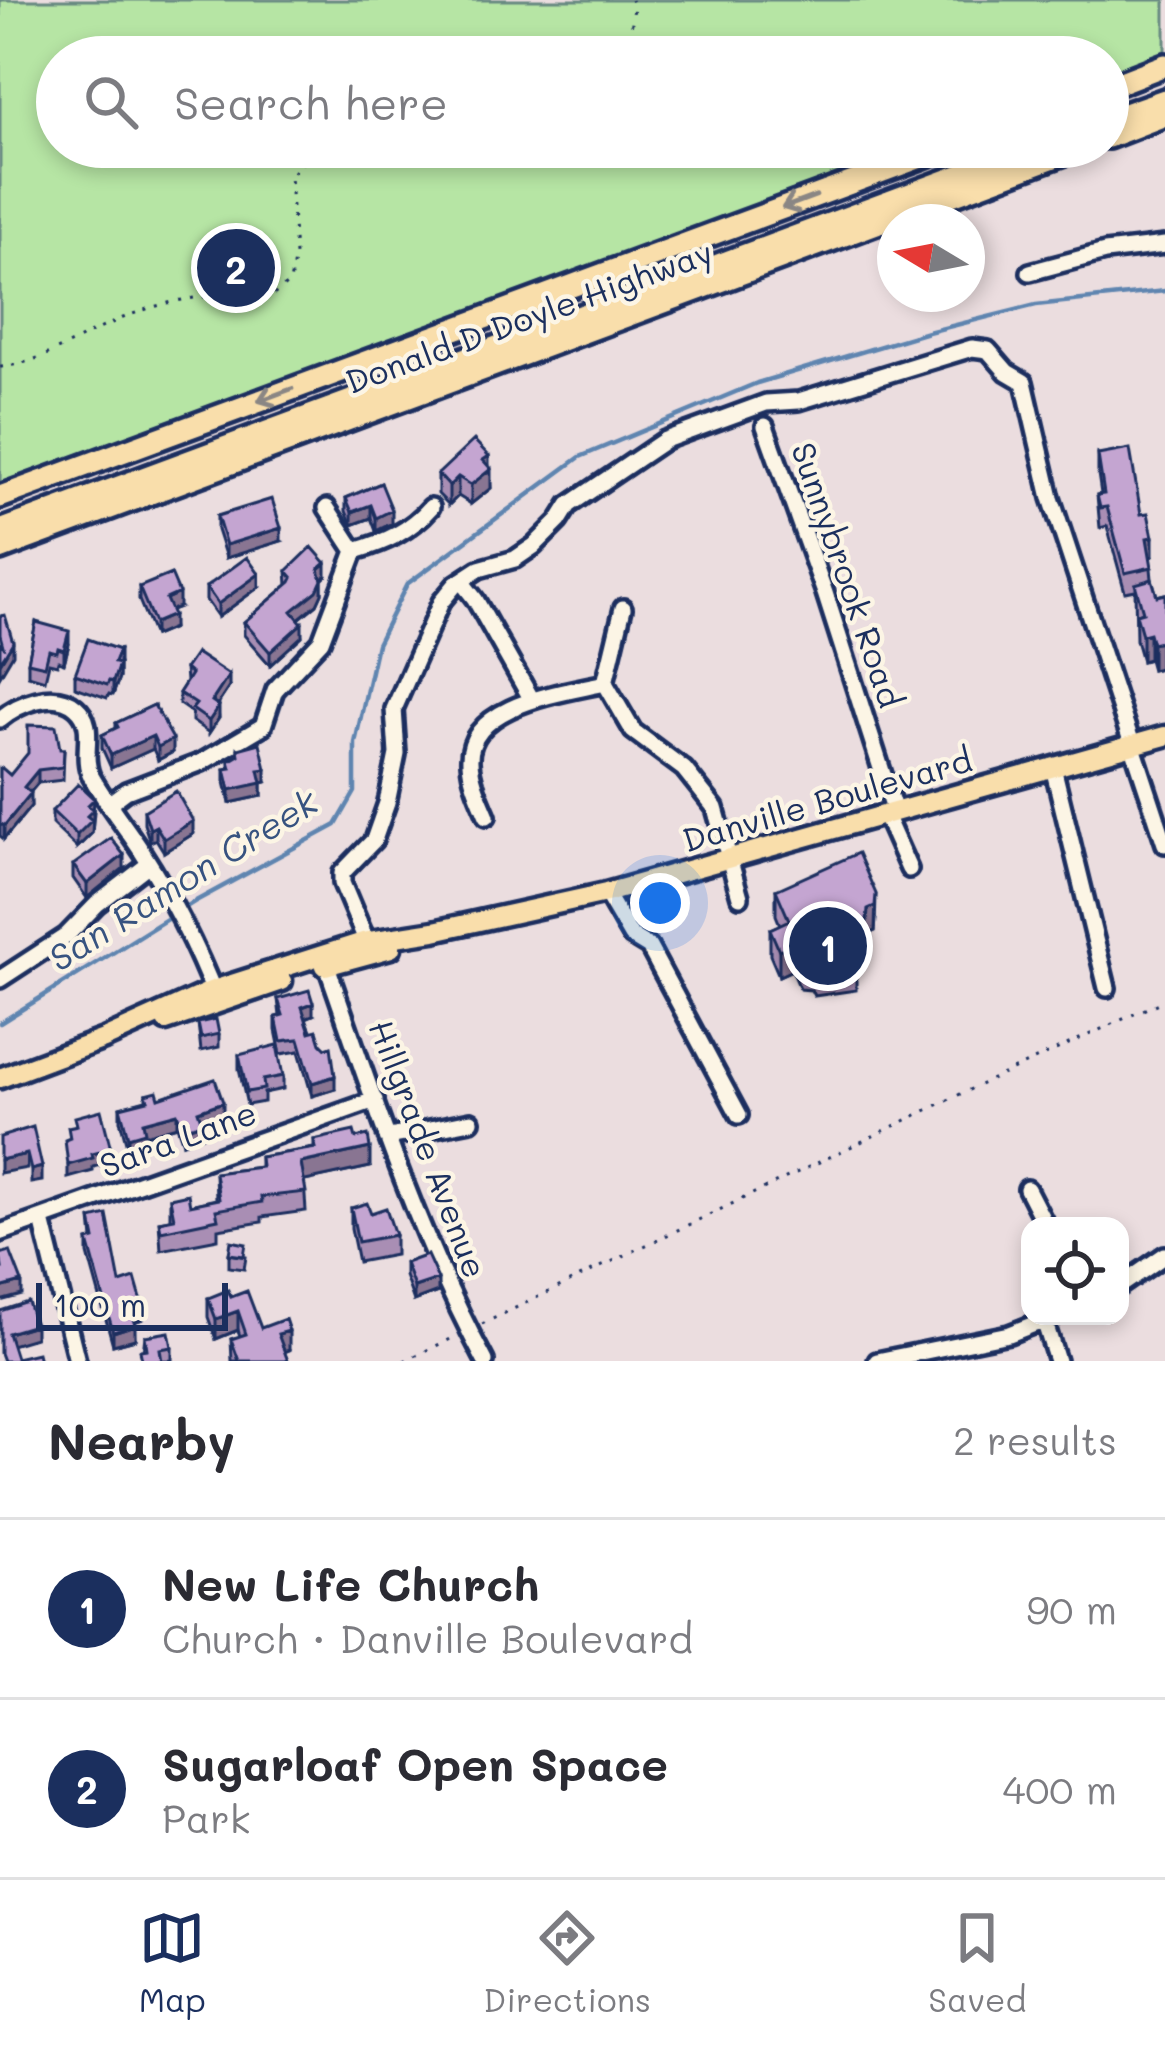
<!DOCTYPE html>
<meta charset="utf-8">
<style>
:root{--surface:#fff;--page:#f2f2f3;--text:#2b2b33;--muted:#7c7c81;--line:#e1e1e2;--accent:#1b2f5e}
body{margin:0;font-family:Mali,sans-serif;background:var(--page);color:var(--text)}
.controls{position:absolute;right:36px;bottom:36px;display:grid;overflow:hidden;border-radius:24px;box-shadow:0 6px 18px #0003}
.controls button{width:108px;height:108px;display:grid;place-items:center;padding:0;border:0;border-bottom:3px solid var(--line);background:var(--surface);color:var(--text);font:60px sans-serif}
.compass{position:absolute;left:877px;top:204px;width:108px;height:108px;border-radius:50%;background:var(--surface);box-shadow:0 6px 18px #0003;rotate:280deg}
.scale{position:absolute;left:36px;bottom:30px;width:192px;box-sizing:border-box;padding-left:12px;border:6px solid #1b2f5e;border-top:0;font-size:33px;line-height:42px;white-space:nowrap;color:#1b2f5e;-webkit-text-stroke:9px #fcf5e5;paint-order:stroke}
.you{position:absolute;left:660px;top:903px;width:42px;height:42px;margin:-30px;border:9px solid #fff;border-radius:50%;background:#1a73e8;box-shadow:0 0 0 18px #1a73e833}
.badge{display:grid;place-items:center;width:78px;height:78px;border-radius:50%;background:var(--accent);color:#fff;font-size:39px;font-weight:700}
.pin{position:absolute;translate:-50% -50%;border:6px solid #fff;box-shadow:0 3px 12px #0006}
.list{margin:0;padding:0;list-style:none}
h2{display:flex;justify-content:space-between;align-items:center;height:156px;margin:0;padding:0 48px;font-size:51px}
h2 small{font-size:39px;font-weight:400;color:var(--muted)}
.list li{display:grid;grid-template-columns:78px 1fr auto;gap:36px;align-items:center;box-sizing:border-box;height:180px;padding:0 48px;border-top:3px solid var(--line)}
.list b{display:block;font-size:45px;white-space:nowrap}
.list p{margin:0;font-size:39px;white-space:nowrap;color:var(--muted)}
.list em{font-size:39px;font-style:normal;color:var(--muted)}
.icon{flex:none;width:66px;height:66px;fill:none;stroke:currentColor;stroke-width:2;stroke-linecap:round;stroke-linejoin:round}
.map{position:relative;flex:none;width:1165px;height:1361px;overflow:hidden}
.search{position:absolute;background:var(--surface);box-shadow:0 6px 18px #0003;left:36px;right:36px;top:36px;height:132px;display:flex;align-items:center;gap:30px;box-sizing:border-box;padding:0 42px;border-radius:66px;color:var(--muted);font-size:45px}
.sheet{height:516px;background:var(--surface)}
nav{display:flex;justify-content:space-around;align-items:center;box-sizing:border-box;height:168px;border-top:3px solid var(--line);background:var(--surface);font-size:33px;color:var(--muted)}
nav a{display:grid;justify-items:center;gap:6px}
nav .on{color:var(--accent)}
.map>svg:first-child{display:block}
.green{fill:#b6e5a4;stroke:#688a81;stroke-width:3}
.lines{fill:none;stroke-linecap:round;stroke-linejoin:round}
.stream{stroke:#5e85b0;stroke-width:4.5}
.minor-casing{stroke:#1b2f5e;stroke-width:24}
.major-casing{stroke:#1b2f5e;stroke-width:27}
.highway-casing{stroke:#1b2f5e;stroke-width:30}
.path{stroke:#1b2f5e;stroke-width:3;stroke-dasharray:3 9;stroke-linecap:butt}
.minor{stroke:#fcf5e5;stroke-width:15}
.major{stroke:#f9deab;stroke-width:18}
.highway{stroke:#f9deab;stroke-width:21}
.wall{fill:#a98eb4;stroke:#1b2f5e;stroke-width:3}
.shaded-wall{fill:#897492;stroke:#1b2f5e;stroke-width:3}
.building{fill:#c4a5d1;stroke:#1b2f5e;stroke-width:3}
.oneway{stroke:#8a8684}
.labels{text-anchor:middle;stroke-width:9;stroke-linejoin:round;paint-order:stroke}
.street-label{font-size:33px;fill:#1b2f5e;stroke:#fcf5e5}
.water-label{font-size:36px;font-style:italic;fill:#375380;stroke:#fcf5e5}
</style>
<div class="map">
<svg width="1165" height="1361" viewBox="0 0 1165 1361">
<rect width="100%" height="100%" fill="#ebdddf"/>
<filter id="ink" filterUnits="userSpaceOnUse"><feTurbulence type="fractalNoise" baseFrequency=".00833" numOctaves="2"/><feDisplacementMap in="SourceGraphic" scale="24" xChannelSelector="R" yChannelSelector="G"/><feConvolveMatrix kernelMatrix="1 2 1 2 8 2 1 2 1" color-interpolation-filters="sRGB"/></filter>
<g filter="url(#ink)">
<path class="green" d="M0,0H1165V65L1108,87V57H57V147H948L0,497Z"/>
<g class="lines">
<path class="stream" d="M0,1023L194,902L336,825L355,792V743L377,644L407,584L580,457L757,383L928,332L1036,305L1165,291"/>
<defs>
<path id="minor" d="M1030,272L1105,252L1165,245
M765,426L825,593L895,812
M327,508L355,551
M461,581L475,599L532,700
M623,608L605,683L633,731L684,769L715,808L740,897
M0,719C18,704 54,688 76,707C98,726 80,753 91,776C106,803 126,827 142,852C171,897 198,951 217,1000
M1053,767L1107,988
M110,803L126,791L202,762L263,726L275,690L321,641L355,551C386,542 410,531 431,507
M885,815L909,869
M487,816C480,799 471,781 470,762C467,704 563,693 605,683
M606,893L631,936L649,947L739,1115
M371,952L342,883V873L374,840L387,803L397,754L394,709L441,602L456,584L479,569L515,559L534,546L559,521L569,505L665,440L766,403L799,401L972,348L988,350L1007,372L1024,382L1051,498L1165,844
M324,957C371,1093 417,1234 485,1361
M0,979L66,936L97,904L149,864
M389,1137L471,1121
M1027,1189L1046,1226
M42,1220L77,1361
M0,1233L375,1100
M1120,1286L1165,1255
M1044,1320L1057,1361
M877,1361L1009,1334L1055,1316"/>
<path id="major" d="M325,966L391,948
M166,1021L282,981
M0,1078L104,1039L213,990L363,942L434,931L606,893L1165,736"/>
<path id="highway" d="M1108,87L1165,65
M1108,120L1165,100
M1108,137L1165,115
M0,497L948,147
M0,531L1037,147
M0,549L1081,147"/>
</defs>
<use href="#minor" class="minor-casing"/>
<use href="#major" class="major-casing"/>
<use href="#highway" class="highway-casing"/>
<path class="path" d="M488,57C534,42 582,44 630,37L634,7L631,0
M0,367C44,363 82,335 123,318C173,297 218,292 271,297L290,282L295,255L290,176L306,159L380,160L417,147
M482,1324L975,1087L1165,1000
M404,1361L457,1336"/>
<use href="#minor" class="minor"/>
<use href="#major" class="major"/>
<use href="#highway" class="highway"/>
</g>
<path class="wall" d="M1098,455L1141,514L1153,556L1150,557L1152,579L1157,596L1165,594V683L1160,668L1152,670L1149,659L1142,661L1136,640L1135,590L1125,592L1107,526L1100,528L1097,495L1101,494L1098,474Z
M489,466L491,488L471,504L458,496L449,505L438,494V474Z
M381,483L392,523L376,531L371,518L352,525L346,511V498Z
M217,516L281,541L226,558L217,530Z
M287,571L326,576L322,580V593L317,604L299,619L302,636L270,665L244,635V622L288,585Z
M139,587L179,607L170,610L173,628L154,636L139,600Z
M206,587H259L218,617L206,600Z
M36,622L69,644L64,663L58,661L57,665L49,663L45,680L28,675V662Z
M119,650V678L113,695L109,694L107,698L75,687V674Z
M185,669L229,687L217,705L219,718L209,733L192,721V713L179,704V693L186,682Z
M154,705L173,752L158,760L153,749L111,768L102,748V735L116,728V723Z
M60,749H64L63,780L38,783L30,792L31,806L4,839L0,836V769L10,775Z
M238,749L266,782L262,783V796L230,803L225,782V769L229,768V761L238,755Z
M52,811L94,812L92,833L77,848L52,824Z
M144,811L193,834L164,852L156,839L150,842L144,824Z
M73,865L124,868L87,898L73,878Z
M776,890L876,920L875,931L868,934L866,958L856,963V990L814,996L811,990L800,989L792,970L779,976L770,955V929L780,925L776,915Z
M278,999L313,1015L306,1018L335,1089L312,1096L299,1051L281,1054L276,1030V1017L280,1016Z
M198,1023L219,1034V1047L201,1051Z
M239,1055L283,1076V1089L264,1093V1102L247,1105L239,1069Z
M146,1094L159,1098L223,1115L202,1123V1136L183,1143L177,1126L145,1135V1145L128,1150L120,1120V1107L146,1100Z
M356,1138L370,1167L304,1181L306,1211L262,1217V1222L218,1229V1239L161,1250L159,1221L170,1219V1198L190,1205L216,1199L215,1173L260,1167V1157L314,1148V1140Z
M351,1208L371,1213L395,1235V1255L358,1262L351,1228Z
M91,1219L120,1283L143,1319L134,1322L135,1339L113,1345L88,1254V1241L93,1240Z
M229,1254L246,1257L244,1269L229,1267Z
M405,1263L438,1292L414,1301L405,1276Z
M231,1297L261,1328L289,1350L284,1352L288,1361H232L231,1339L240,1336L238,1330L216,1339L208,1317V1298Z
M145,1336L172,1347V1360L142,1361Z"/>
<path class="shaded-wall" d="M489,456V471L491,469V488L471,504V485L483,460Z
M458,477V496L449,505V486Z
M371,505V518L352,525V512Z
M392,510V523L376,531V518Z
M281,528V541L226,558V545Z
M1153,537V556L1147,558V538Z
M326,563V576L319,582V569Z
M259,574V587L218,617V604Z
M322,580V593L317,604L292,624V611Z
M179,593V607L166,612V599Z
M173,615V628L154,636V623Z
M302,623V636L270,665V652Z
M69,631V644L64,663V650Z
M1149,633V659L1142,661V635Z
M13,642V654L0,676V663Z
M1160,642V668L1152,670V644Z
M119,664V678L113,695V682Z
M229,675V687L212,713V701Z
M219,706V718L209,733V721Z
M153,736V749L111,768V755Z
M173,739V752L158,760V747Z
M266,769V782L262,783V796L230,803V790L259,770Z
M38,770V783L24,800V787Z
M31,793V806L4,839V826Z
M94,799L92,833L77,848V835L88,805Z
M193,821V834L164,852V839Z
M156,826V839L150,842V829Z
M124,855V868L87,898V884Z
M876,894L875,931L868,934L866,958L856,963L855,973V965L849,950Z
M792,944V970L779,976V950Z
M313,1003V1015L302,1019V1007Z
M335,1076V1089L312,1096V1083Z
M223,1102V1115L198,1124V1111Z
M177,1113V1126L145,1135V1145L128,1150V1137L143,1122Z
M202,1123V1136L183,1143V1129Z
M370,1148V1167L301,1182V1163Z
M111,1149V1162L93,1167V1171L68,1178V1165L92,1154Z
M27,1154V1168L0,1173V1160Z
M42,1167V1181L31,1183V1170Z
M438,1279V1292L414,1301V1287Z
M22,1282V1295L0,1301V1288Z
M143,1306V1319L130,1323V1310Z
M238,1311V1330L216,1339V1319Z
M35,1325V1338L8,1346V1333Z
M135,1325V1339L113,1345V1332Z
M289,1331V1350L278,1354V1334Z"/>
<path class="building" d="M474,440L489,456L483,460L491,469L471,485L458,477L449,486L438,474Z
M1130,449L1141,514L1148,513L1153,537L1147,538L1152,567L1125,573L1107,507L1100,508L1097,495L1104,494L1098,455Z
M381,483L392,510L376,518L371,505L352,512L346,498Z
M272,499L281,528L226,545L217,516Z
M312,547L326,563L319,569L322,580L317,591L292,611L302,623L270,652L244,622L291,582L293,578L287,571Z
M247,557L259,574L218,604L206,587Z
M171,574L179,593L166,599L173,615L154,623L139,587Z
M1152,579L1157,596L1165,594V658L1160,642L1152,644L1149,633L1142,635L1136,614L1143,612L1135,584Z
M5,615L13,642L0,663V644L3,646L0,635V616Z
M36,622L69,631L64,650L58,648L57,652L49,650L45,666L28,662Z
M88,639L119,650L114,663L119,664L113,682L109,681L107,685L75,674Z
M196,653L229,675L212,701L219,706L209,721L192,709L196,704L179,693L191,674L185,669Z
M154,705L173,739L158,747L153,736L111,755L102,735L118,727L116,723Z
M28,725L56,726L60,749H64L63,767L38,770L24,787L31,793L4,826L0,823V769L2,768L10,775L28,753Z
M260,743L266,769L259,770L262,783L230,790L225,769L231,768L229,761L239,755L238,749Z
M78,784L94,799L88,805L93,810L87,816L92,820L77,835L52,811Z
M176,791L193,821L164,839L156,826L150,829L144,811Z
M111,838L124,855L87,884L73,865Z
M858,853L876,894L875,906L868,909L866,933L856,937L855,947L849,950L856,964L814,971L811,965L800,964L792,944L779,950L770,929L789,920L776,890Z
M309,990L313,1003L302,1007L310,1032L317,1030L321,1043L326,1048L331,1046L335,1076L312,1083L299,1039L281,1041L276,1017L283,1015L278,999Z
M216,1019L219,1034L201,1038L198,1023Z
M277,1045L283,1076L263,1080L264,1089L247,1092L239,1055Z
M215,1079L223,1102L198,1111L202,1123L183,1129L177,1113L143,1122L145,1132L128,1137L120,1107L148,1100L146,1094L157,1091L159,1098Z
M101,1110L111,1149L92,1154L93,1158L68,1165L65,1140L70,1138L68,1127L77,1125L75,1117Z
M33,1127L42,1167L31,1170L27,1154L0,1160V1137Z
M354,1131L356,1138L368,1135L370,1148L301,1163L306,1192L261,1197L262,1202L216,1210L218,1219L161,1231L159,1221L174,1218L170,1198L188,1194L190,1205L219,1199L215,1173L261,1167L260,1157L316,1148L314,1140Z
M367,1203L371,1213L386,1208L395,1235L358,1242L351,1208Z
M107,1215L120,1283L135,1278L143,1306L130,1310L135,1325L113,1332L88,1241L95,1239L91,1219Z
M231,1241L246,1244L244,1256L229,1254Z
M10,1251L22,1282L0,1288V1268H2L0,1254Z
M427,1255L438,1279L414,1287L405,1263Z
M228,1290L231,1297L247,1291L261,1328L285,1319L289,1331L278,1334L288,1361H239L231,1339L246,1334L238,1311L216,1319L208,1298Z
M28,1302L35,1325L8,1333L16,1358L37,1353L39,1361H3L0,1353V1311Z
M169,1332L172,1347L160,1349L162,1361H142L140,1350L147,1349L145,1336Z"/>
<defs><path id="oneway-shaft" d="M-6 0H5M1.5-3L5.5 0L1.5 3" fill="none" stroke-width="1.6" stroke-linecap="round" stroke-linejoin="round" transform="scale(3)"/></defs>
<g class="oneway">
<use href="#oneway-shaft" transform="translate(799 202) rotate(160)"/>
<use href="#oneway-shaft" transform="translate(275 395) rotate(160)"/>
</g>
</g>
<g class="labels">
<g class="street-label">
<text transform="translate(529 317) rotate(-20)" y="12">Donald D Doyle Highway</text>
<text transform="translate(847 575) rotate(71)" y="12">Sunnybrook Road</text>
<text transform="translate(827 800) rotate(-16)" y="12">Danville Boulevard</text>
<text transform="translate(178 1139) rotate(-20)" y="12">Sara Lane</text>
<text transform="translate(428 1149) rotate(69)" y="12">Hillgrade Avenue</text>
</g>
<g class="water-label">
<text transform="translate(183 880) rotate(-32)" y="13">San Ramon Creek</text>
</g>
</g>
</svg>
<div class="controls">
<button><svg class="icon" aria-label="locate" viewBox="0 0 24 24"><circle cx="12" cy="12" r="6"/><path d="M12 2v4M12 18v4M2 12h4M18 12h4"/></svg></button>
</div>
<svg class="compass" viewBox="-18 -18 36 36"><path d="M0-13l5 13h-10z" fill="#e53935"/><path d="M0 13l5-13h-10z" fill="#7c7c81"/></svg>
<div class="scale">100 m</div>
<div class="you"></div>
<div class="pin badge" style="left:828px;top:946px">1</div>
<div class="pin badge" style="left:236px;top:268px">2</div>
<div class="search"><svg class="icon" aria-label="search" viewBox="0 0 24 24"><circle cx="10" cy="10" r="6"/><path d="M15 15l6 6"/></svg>Search here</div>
</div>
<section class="sheet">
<h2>Nearby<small>2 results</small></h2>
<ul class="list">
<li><span class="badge">1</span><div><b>New Life Church</b><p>Church · Danville Boulevard</p></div><em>90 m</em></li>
<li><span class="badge">2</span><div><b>Sugarloaf Open Space</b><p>Park</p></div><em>400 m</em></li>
</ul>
</section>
<nav>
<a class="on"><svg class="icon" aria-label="map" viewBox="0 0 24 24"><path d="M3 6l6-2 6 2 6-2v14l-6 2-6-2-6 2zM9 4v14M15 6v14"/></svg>Map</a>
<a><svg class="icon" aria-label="directions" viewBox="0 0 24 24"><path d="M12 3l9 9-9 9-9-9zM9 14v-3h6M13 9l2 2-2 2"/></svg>Directions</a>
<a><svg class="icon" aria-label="saved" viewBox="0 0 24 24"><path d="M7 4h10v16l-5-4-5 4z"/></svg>Saved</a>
</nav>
